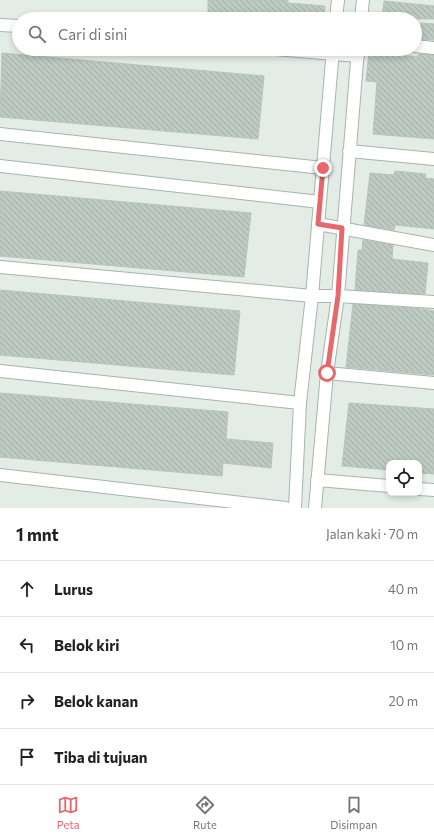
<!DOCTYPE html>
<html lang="id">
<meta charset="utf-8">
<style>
:root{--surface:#fff;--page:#f2f2f2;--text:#202124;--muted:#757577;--line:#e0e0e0;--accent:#e7676a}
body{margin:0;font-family:Commissioner,sans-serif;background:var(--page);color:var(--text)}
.controls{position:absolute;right:12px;bottom:12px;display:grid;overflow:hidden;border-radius:8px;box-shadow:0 2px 6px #0003}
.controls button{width:36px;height:36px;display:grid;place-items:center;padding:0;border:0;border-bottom:1px solid var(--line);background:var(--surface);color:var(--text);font:20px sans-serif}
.stop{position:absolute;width:12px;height:12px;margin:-9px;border:3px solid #e7676a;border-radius:50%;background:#fff}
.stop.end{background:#e7676a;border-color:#fff;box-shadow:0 1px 4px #0008}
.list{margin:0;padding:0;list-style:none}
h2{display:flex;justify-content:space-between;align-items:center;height:52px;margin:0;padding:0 16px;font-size:17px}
h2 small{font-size:13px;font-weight:400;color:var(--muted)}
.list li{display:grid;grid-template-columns:26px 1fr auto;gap:12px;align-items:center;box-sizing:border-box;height:56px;padding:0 16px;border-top:1px solid var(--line)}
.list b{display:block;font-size:15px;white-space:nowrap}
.list em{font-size:13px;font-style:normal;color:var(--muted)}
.icon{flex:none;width:22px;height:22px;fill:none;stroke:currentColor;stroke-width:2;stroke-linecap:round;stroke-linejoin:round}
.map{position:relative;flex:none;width:434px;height:508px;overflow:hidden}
.search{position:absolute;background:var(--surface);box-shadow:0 2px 6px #0003;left:12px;right:12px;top:12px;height:44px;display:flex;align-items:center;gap:10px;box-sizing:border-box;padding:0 14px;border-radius:22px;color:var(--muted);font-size:15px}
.sheet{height:276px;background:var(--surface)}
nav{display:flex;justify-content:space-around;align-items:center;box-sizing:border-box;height:56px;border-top:1px solid var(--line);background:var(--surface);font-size:11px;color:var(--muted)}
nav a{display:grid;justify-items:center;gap:2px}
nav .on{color:var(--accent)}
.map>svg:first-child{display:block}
.building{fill:url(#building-back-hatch);stroke:#b6c5bb}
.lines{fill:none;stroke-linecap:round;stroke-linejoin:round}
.street-casing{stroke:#a7b4ab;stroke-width:14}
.street{stroke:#fff;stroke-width:12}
.route{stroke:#e7676a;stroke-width:5}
</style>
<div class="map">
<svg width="434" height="508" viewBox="0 0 434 508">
<defs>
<pattern id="building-back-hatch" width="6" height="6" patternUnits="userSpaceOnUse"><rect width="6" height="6" fill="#bccac1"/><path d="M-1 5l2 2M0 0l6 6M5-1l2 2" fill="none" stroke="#a1aea6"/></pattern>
</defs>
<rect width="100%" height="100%" fill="#e4ece6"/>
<path class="building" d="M208,0H288V3L325,6L324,19H272L208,13Z
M384,1L434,6V19H382Z
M421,23L434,24V40L420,39Z
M369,52L418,57V54L434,55V139L373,134L377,82L366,81Z
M2,53L264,76L258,139L0,117Z
M395,171L426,174L425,178L434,179V229L395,225L394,230L364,225L370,173L394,175Z
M0,191L251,213L244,277L0,256Z
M363,240L393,245L392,259L428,263L425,294L355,290L358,250H362Z
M0,290L240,311L234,375L0,355Z
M353,304L424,309L434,311V375L346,367Z
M0,393L228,412L226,439L273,443L271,468L223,463L222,476L0,457Z
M349,403L434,409V474L419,473V463H389V470L342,466Z"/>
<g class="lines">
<defs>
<path id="street" d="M336,19L338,0
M361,19L363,0
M0,25L19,26
M415,46L434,48
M275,49L358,56
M0,134L323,168
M349,151L434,159
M0,166L320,202
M318,224L434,245
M0,267L312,296H338L434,302
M0,371L300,403
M327,373L434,383
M0,475L286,508
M317,480L389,486
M419,489L434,490
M295,508L300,403L312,296L333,49
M315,508L327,373L338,296L358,49"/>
</defs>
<use href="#street" class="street-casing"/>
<use href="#street" class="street"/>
</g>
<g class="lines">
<path class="route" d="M323,168L318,224L342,228L338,296L327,373"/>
</g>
</svg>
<div class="controls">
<button><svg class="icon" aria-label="locate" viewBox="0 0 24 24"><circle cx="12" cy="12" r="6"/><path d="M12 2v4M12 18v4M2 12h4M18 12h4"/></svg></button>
</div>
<div class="stop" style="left:327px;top:373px"></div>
<div class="stop end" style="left:323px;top:168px"></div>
<div class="search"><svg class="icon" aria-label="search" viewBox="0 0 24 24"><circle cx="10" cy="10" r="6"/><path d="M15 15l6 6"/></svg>Cari di sini</div>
</div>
<section class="sheet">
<h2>1 mnt<small>Jalan kaki · 70 m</small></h2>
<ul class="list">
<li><svg class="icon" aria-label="ahead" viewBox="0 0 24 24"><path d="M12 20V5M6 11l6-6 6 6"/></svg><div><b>Lurus</b></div><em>40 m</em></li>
<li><svg class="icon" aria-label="left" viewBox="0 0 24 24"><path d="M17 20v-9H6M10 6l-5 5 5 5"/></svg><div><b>Belok kiri</b></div><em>10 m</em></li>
<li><svg class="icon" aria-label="right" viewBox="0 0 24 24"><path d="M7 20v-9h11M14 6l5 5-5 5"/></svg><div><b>Belok kanan</b></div><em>20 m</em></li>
<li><svg class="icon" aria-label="arrive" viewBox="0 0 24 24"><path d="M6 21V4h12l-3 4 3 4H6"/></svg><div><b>Tiba di tujuan</b></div></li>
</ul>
</section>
<nav>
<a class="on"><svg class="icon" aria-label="map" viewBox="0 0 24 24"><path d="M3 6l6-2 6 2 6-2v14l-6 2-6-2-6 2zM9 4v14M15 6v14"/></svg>Peta</a>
<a><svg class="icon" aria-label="directions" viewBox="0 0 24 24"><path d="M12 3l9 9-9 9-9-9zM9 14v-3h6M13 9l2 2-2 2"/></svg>Rute</a>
<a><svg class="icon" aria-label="saved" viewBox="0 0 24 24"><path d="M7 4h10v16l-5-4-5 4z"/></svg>Disimpan</a>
</nav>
